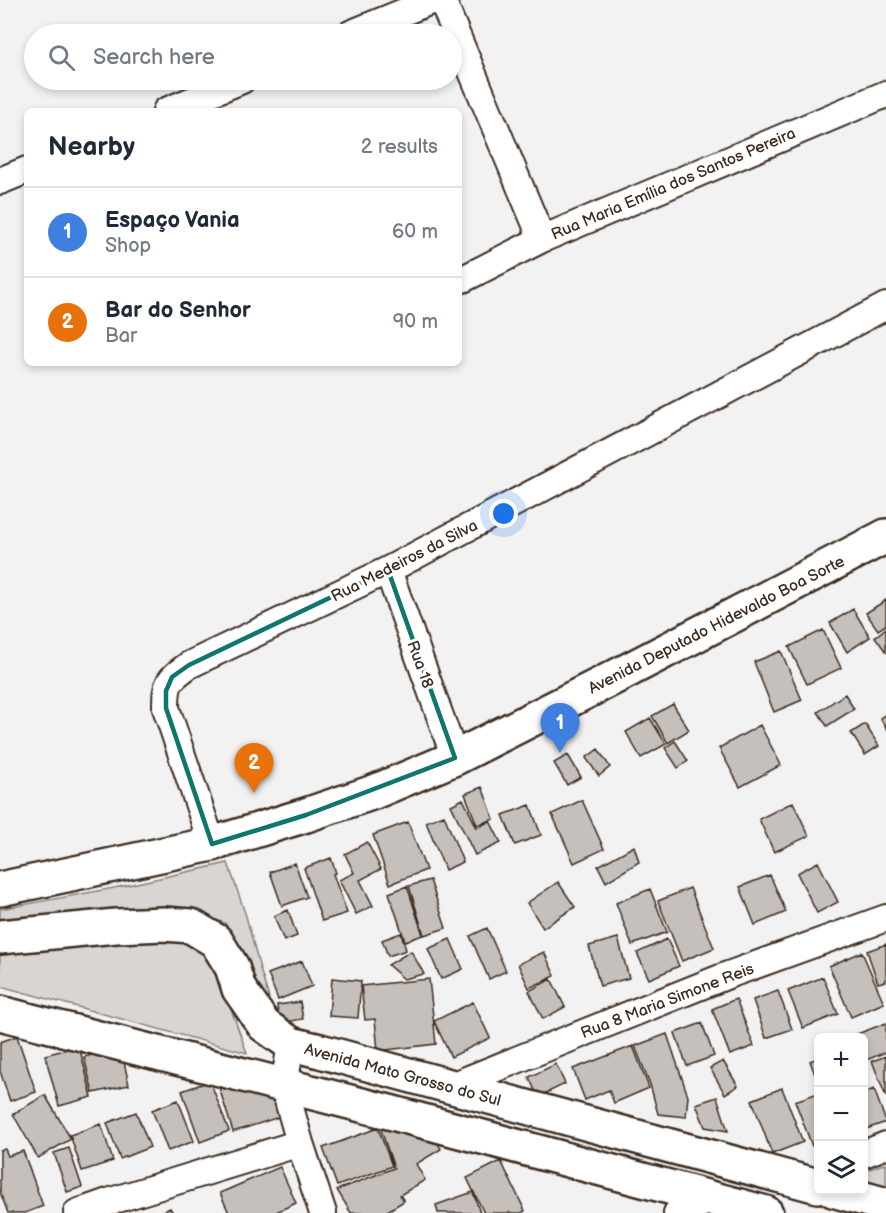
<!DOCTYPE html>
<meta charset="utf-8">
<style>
:root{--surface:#fff;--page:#f6f6f7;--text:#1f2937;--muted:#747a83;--line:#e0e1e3;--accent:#1a73e8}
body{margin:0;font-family:"Balsamiq Sans",sans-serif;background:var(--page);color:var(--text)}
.controls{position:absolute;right:18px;bottom:18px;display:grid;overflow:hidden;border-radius:9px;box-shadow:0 3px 9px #0003}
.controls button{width:54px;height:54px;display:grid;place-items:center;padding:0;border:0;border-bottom:2px solid var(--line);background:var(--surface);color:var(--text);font:30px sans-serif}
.you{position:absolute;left:504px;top:514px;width:21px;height:21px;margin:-15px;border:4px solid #fff;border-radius:50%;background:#1a73e8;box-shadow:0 0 0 9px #1a73e833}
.badge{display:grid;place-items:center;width:39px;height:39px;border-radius:50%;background:var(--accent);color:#fff;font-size:20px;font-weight:700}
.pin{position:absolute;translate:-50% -50px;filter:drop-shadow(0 2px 3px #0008)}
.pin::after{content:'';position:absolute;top:32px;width:21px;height:18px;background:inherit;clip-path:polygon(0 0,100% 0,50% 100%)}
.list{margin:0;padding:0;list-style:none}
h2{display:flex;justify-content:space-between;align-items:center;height:78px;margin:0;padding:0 24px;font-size:26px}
h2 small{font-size:20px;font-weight:400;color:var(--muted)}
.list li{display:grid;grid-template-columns:39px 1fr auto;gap:18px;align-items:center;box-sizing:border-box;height:90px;padding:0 24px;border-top:2px solid var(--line)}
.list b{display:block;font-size:22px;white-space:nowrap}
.list p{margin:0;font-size:20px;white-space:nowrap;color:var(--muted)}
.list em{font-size:20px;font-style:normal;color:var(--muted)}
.icon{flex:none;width:33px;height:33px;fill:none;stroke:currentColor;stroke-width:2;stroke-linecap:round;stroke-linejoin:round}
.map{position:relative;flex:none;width:886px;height:1213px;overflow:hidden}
.search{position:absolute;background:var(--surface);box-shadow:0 3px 9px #0003;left:24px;top:24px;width:438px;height:66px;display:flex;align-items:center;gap:15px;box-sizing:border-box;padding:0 21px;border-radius:33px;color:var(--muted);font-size:22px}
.panel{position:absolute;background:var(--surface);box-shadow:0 3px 9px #0003;left:24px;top:108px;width:438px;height:258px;border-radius:9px}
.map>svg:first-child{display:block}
.green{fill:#d8d5d2;stroke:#8a8078;stroke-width:1.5}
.building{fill:#c6c0bd;stroke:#3b2a1e;stroke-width:1.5}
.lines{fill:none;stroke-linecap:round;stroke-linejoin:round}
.minor-casing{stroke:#3b2a1e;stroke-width:30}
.secondary-casing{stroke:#3b2a1e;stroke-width:38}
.minor{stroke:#fff;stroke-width:26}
.secondary{stroke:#fff;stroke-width:33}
.marked{fill:none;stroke:#0f766e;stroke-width:4.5;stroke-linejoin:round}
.labels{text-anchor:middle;stroke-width:6;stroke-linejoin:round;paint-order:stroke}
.street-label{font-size:16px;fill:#3b2a1e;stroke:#fff}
</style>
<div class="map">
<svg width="886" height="1213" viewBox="0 0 886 1213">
<rect width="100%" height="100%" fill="#f3f2f2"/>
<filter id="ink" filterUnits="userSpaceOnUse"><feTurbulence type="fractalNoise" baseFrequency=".0167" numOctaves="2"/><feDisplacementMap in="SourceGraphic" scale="12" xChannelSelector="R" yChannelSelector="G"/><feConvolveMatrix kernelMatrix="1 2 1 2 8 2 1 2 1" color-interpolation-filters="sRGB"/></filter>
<g filter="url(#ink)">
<path class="green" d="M228,863L246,916L260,969L269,998L263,999L251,971L225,923L208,917L0,928V909L114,888Z
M178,941L194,942L212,957L247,1053L0,986V955L66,947Z
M886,1163V1192L864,1186V1171Z"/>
<path class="building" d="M886,600V625L878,630L866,613Z
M853,609L870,637L847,652L830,623Z
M886,628V652L875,637Z
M823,630L841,668L807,684L789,647Z
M781,651L802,700L774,712L754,662Z
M845,694L854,709L827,726L818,712Z
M673,704L689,730L668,743L652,716Z
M886,714V728L880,718Z
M650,718L666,744L641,758L626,732Z
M865,724L879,746L865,755L851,733Z
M760,725L781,765L740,787L719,748Z
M675,741L688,761L678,768L665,748Z
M598,749L610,767L599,776L586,758Z
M568,755L581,777L567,785L554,763Z
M482,787L494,819L477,825L465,794Z
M463,799L477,828L490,821L501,843L475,855L451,805Z
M582,800L604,849L574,863L552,814Z
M793,802L809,836L774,852L759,819Z
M530,805L541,835L515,845L503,815Z
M444,815L463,862L445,870L426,822Z
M408,822L426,870L390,884L373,835Z
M367,842L381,869L360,880L373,906L356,914L339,880L354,873L345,854Z
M634,846L639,862L606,882L598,866Z
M331,858L336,873L333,874L347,913L322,921L304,868Z
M818,862L838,902L817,913L797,873Z
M295,863L307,897L282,906L270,872Z
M770,875L786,912L755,925L740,887Z
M430,880L446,928L424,935L409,886Z
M558,882L575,907L543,928L527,903Z
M407,886L423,935L405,941L389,893Z
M690,888L714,948L682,961L658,901Z
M650,889L667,932L632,945L616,903Z
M288,910L297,936L284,941L274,916Z
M487,928L506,971L489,979L470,936Z
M401,933L406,950L388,956L382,940Z
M618,938L629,978L600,986L589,946Z
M450,939L463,969L441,979L428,949Z
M667,939L679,966L649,979L637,953Z
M886,944V981L878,983L867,951Z
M411,951L424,974L404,979L388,965Z
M544,952L555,976L529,988L518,964Z
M862,952L884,1003L851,1017L829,966Z
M302,961L312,986L278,1000L268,974Z
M823,977L838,1014L803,1028L788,991Z
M332,978L361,981L358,1018L329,1016Z
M429,979L436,1044L378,1051L375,1019L365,1020L361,986Z
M551,979L565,1007L543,1019L529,991Z
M778,991L792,1029L766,1038L753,1000Z
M736,999L754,1046L730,1055L712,1009Z
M300,1002L303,1019L279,1023L277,1005Z
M473,1002L490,1038L451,1057L434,1021Z
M702,1023L714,1056L687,1066L675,1033Z
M886,1023V1052L864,1061V1038H853L852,1036Z
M667,1034L688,1096L686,1117L658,1114L650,1084L635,1046Z
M17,1036L36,1092L10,1101L0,1071V1042Z
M79,1046L92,1097L59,1106L45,1055Z
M633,1046L649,1088L614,1103L609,1090L585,1100L573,1069Z
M121,1048L129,1085L93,1093L84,1057Z
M886,1056V1097L872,1061Z
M818,1058V1079L817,1080L810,1061Z
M723,1061L738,1086L725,1094L710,1068Z
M556,1064L565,1084L538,1097L529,1077Z
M210,1081L229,1131L200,1142L182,1091Z
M217,1081L273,1087L282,1116L233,1132Z
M782,1088L803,1142L772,1154L752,1100Z
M874,1089L886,1122L864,1130V1093Z
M818,1093V1144L812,1146L795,1101Z
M45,1095L71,1139L38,1158L13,1114Z
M717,1097L728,1131L705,1127L696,1104Z
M178,1100L194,1141L168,1151L152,1110Z
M136,1112L150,1147L120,1159L107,1123Z
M101,1124L113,1161L82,1171L70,1135Z
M380,1127L432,1133L441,1149L416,1164L425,1180L400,1195L404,1201L384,1213H351L337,1190L394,1168Z
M378,1128L392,1166L337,1186L323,1148Z
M69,1148L82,1187L67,1192L54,1153Z
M5,1149L8,1156L23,1151L43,1206L25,1213H8L0,1192V1150Z
M501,1161L525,1211L521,1213H484L467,1178Z
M280,1167L296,1203L274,1213H229L220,1193Z
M473,1192L480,1213H438L436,1205Z
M170,1208L173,1213H160Z"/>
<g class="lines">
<defs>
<path id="minor" d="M442,0L542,239
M350,34L433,0
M166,111L242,80
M0,181L27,170
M463,279L542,239L886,94
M388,570L455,758
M212,844L166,708C166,682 168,680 189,665L388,570L886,306
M291,1044L284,1086L300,1143L323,1213
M449,1087L728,975L886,918
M864,1154L886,1145
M77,1213L108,1202L300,1143
M677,1213L714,1199"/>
<path id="secondary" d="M0,889L212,844L306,815L374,792L455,758L619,675L886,536
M0,937L116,926L164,924L191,926L216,941L232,967L239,989L264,1025L291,1044L320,1051L818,1186
M0,1013L389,1112L766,1213
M833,1190L886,1205"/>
</defs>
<use href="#minor" class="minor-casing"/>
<use href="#secondary" class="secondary-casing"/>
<use href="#minor" class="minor"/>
<use href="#secondary" class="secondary"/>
</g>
</g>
<path class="marked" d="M388,570L455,758L306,815L212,844L166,708V691L172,677L189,665Z"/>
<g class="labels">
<g class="street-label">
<text transform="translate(673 183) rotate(-23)" y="6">Rua Maria Emília dos Santos Pereira</text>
<text transform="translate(404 560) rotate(-27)" y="6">Rua Medeiros da Silva</text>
<text transform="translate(716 624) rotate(-27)" y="6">Avenida Deputado Hidevaldo Boa Sorte</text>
<text transform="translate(421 664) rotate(70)" y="6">Rua 18</text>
<text transform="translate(667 1000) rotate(-21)" y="6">Rua 8 Maria Simone Reis</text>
<text transform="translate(403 1074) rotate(15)" y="6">Avenida Mato Grosso do Sul</text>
</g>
</g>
</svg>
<div class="controls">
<button>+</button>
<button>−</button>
<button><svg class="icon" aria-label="layers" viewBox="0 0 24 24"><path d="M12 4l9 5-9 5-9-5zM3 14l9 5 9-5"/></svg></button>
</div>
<div class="you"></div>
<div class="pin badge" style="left:560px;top:753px;background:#3f7fe0">1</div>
<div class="pin badge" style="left:254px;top:793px;background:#e8710a">2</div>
<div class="search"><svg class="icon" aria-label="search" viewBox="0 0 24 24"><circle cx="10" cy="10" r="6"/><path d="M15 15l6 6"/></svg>Search here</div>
<section class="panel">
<h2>Nearby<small>2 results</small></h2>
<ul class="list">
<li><span class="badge" style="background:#3f7fe0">1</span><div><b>Espaço Vania</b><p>Shop</p></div><em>60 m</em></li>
<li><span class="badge" style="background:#e8710a">2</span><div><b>Bar do Senhor</b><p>Bar</p></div><em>90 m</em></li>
</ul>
</section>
</div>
